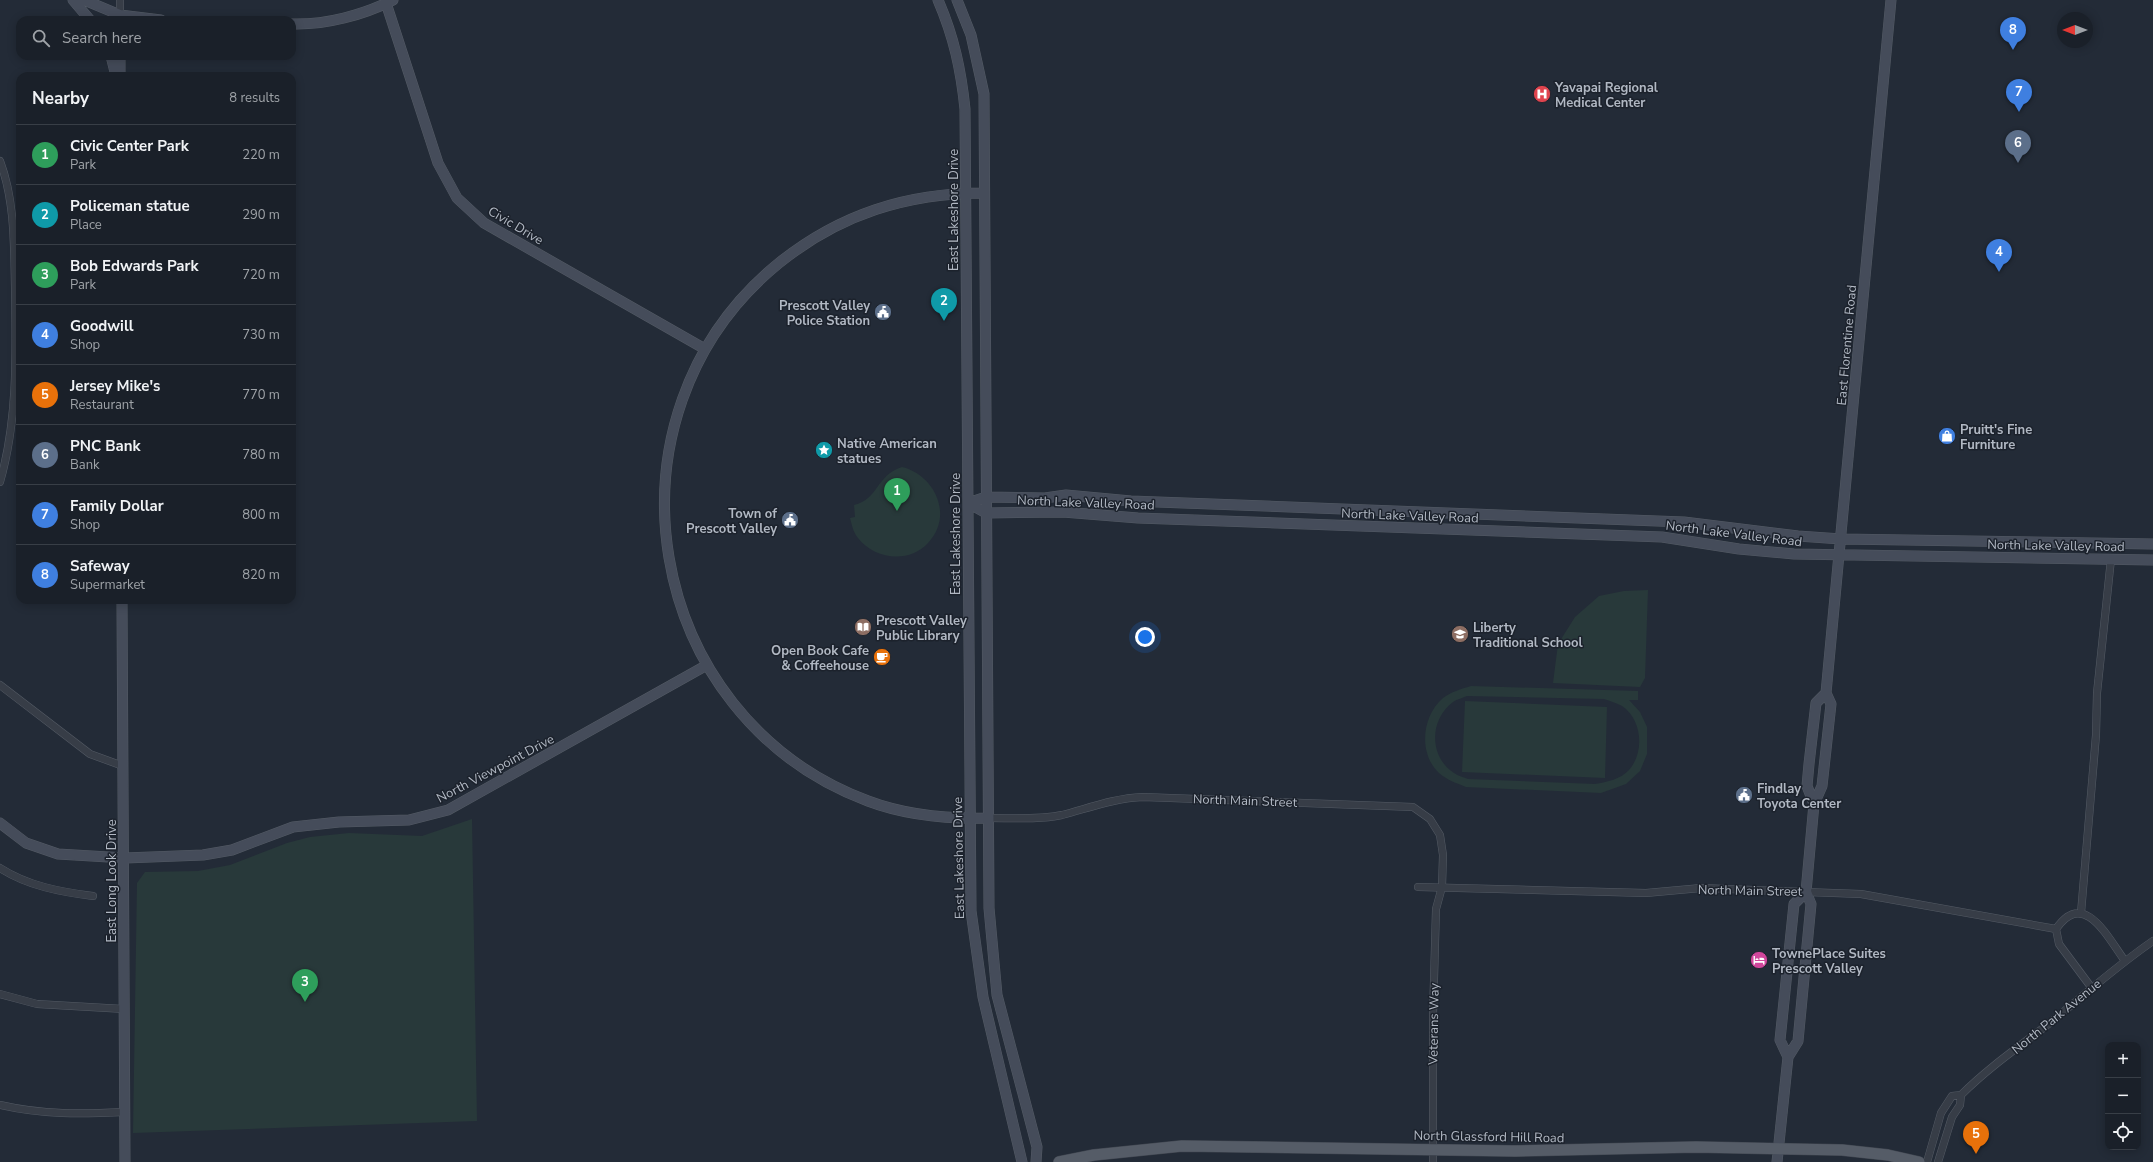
<!DOCTYPE html>
<meta charset="utf-8">
<style>
:root{--surface:#1a2029;--page:#272d35;--text:#f1f3f6;--muted:#9fa3a8;--line:#383e46;--accent:#db2777}
body{margin:0;font-family:"Nunito Sans",sans-serif;background:var(--page);color:var(--text)}
.controls{position:absolute;right:12px;bottom:12px;display:grid;overflow:hidden;border-radius:8px;box-shadow:0 2px 10px #0003}
.controls button{width:36px;height:36px;display:grid;place-items:center;padding:0;border:0;border-bottom:1px solid var(--line);background:var(--surface);color:var(--text);font:20px sans-serif}
.compass{position:absolute;left:2057px;top:12px;width:36px;height:36px;border-radius:50%;background:var(--surface);box-shadow:0 2px 10px #0003;rotate:270deg}
.you{position:absolute;left:1145px;top:637px;width:14px;height:14px;margin:-10px;border:3px solid #fff;border-radius:50%;background:#1a73e8;box-shadow:0 0 0 6px #1a73e833}
.badge{display:grid;place-items:center;width:26px;height:26px;border-radius:50%;background:var(--accent);color:#fff;font-size:13px;font-weight:700}
.pin{position:absolute;translate:-50% -33px;filter:drop-shadow(0 1px 2px #0008)}
.pin::after{content:'';position:absolute;top:21px;width:14px;height:12px;background:inherit;clip-path:polygon(0 0,100% 0,50% 100%)}
.list{margin:0;padding:0;list-style:none}
h2{display:flex;justify-content:space-between;align-items:center;height:52px;margin:0;padding:0 16px;font-size:17px}
h2 small{font-size:13px;font-weight:400;color:var(--muted)}
.list li{display:grid;grid-template-columns:26px 1fr auto;gap:12px;align-items:center;box-sizing:border-box;height:60px;padding:0 16px;border-top:1px solid var(--line)}
.list b{display:block;font-size:15px;white-space:nowrap}
.list p{margin:0;font-size:13px;white-space:nowrap;color:var(--muted)}
.list em{font-size:13px;font-style:normal;color:var(--muted)}
.icon{flex:none;width:22px;height:22px;fill:none;stroke:currentColor;stroke-width:2;stroke-linecap:round;stroke-linejoin:round}
.map{position:relative;flex:none;width:2153px;height:1162px;overflow:hidden}
.search{position:absolute;background:var(--surface);box-shadow:0 2px 10px #0003;left:16px;top:16px;width:280px;height:44px;display:flex;align-items:center;gap:10px;box-sizing:border-box;padding:0 14px;border-radius:12px;color:var(--muted);font-size:15px}
.panel{position:absolute;background:var(--surface);box-shadow:0 2px 10px #0003;left:16px;top:72px;width:280px;height:532px;border-radius:12px}
.map>svg:first-child{display:block}
.green{fill:#28393a;fill-rule:evenodd}
.lines{fill:none;stroke-linecap:round;stroke-linejoin:round}
.street-casing{stroke:#545b65;stroke-width:8}
.secondary-casing{stroke:#545b65;stroke-width:11}
.primary-casing{stroke:#404650;stroke-width:12}
.street{stroke:#373d47;stroke-width:7}
.secondary{stroke:#454c5a;stroke-width:10}
.primary{stroke:#555c67;stroke-width:11}
.labels{text-anchor:middle;stroke-width:3;stroke-linejoin:round;paint-order:stroke}
.poi-label{font-size:13px;font-weight:bold;fill:#b1b8c3;stroke:#1c222c;text-anchor:start}
.street-label{font-size:13px;fill:#b1b8c3;stroke:#1c222c}
</style>
<div class="map">
<svg width="2153" height="1162" viewBox="0 0 2153 1162">
<rect width="100%" height="100%" fill="#232b37"/>
<path class="green" d="M902,467C935,475 954,516 928,543C909,564 874,559 858,538C853,532 852,525 850,518L855,517L854,505C879,499 876,475 902,467Z
M1648,590L1645,678L1640,687L1553,683L1558,644L1575,617L1599,596L1624,591Z
M1471,686L1638,691V700H1629L1640,712L1647,727V754L1640,771L1626,784L1601,793L1466,787C1456,783 1447,780 1439,773C1418,753 1422,716 1443,698C1451,692 1461,689 1471,686ZM1467,696L1604,699C1610,701 1617,703 1622,706C1642,719 1645,752 1629,770C1621,779 1607,782 1595,784L1468,779C1464,777 1458,776 1454,773C1429,757 1429,720 1453,702C1457,699 1463,698 1467,696Z
M1465,701L1607,707L1605,778L1462,772Z
M472,819L477,1121L133,1133L137,883L145,872L198,871L230,865L287,843L310,837L349,833L422,836Z"/>
<g class="lines">
<defs>
<path id="street" d="M120,0V15
M0,161C15,201 14,246 15,288C16,353 18,419 0,482
M0,685L90,754L123,766
M988,818C1012,818 1037,820 1062,815C1089,808 1115,798 1143,797L1413,807L1430,819L1440,835L1443,855L1442,887L1436,909L1433,1015V1162
M0,868C28,886 61,892 93,896
M1418,887L1646,893L1701,888L1861,894L2056,929
M2081,913L2096,735L2097,693L2111,559
M2091,987L2059,944L2056,929C2084,888 2108,938 2125,961
M0,994L37,1004L124,1009
M1961,1095C1987,1069 2017,1048 2046,1026C2082,997 2115,967 2153,941
M0,1105C43,1115 82,1114 125,1112
M1927,1162L1941,1113L1952,1096L1961,1095
M1938,1162L1952,1117L1960,1105L1961,1095"/>
<path id="secondary" d="M73,0L90,20
M84,0L120,15L161,20
M938,0C954,37 961,70 965,109L971,911L983,997L1022,1162
M957,0L971,35L984,94L989,908L997,995L1037,1147L1036,1162
M386,3L438,163L457,198L484,223L705,349
M292,24C326,25 363,15 393,0
M111,56L116,76
M120,56V74
M984,193C907,193 840,214 779,263C592,415 643,717 868,801C905,815 949,819 988,818
M968,503L986,513L1063,512L1138,518L1662,537L1739,549L1794,554L2153,560
M968,503L986,497L1045,498L1066,495L1131,501L1684,522L1798,536L1841,539L2153,544
M122,600L125,1162
M1814,804L1807,786L1809,764L1816,703L1826,693
M0,823L26,843L58,854L125,858L203,855L232,850L293,827L339,822L409,820L448,810L707,665
M1806,892L1794,904L1780,1040L1788,1057L1798,1041L1811,904L1806,892L1814,804L1822,786L1831,704L1826,693L1891,0
M1777,1162L1788,1057"/>
<path id="primary" d="M1059,1162L1094,1155L1182,1146L1515,1151L1696,1147L1842,1150L1888,1155L1919,1162"/>
</defs>
<use href="#street" class="street-casing"/>
<use href="#secondary" class="secondary-casing"/>
<use href="#primary" class="primary-casing"/>
<use href="#street" class="street"/>
<use href="#secondary" class="secondary"/>
<use href="#primary" class="primary"/>
</g>
<defs>
<symbol id="hospital-disc" viewBox="-11 -11 22 22"><circle r="9.5" fill="#e0444e" stroke="#1c222c"/><path d="M-5-5h3v3.5h4V-5h3V5h-3V1.5h-4V5h-3Z" fill="#fff"/></symbol>
<symbol id="civic-disc" viewBox="-11 -11 22 22"><circle r="9.5" fill="#5c6f8a" stroke="#1c222c"/><path d="M-.6-6.5H3V-4.5H.6V-3L4-1V1h2V6H-6V1h2V-1L-.6-3ZM-1.2 2.5V6h2.4V2.5Z" fill="#fff"/></symbol>
<symbol id="shop-disc" viewBox="-11 -11 22 22"><circle r="9.5" fill="#3f7fe0" stroke="#1c222c"/><path d="M-5-2.5h2.3a2.7 3.5 0 0 1 5.4 0H5L5.5 6h-11ZM-1.5-2.5h3a1.5 2.3 0 0 0-3 0Z" fill="#fff"/></symbol>
<symbol id="sight-disc" viewBox="-11 -11 22 22"><circle r="9.5" fill="#0f9aa8" stroke="#1c222c"/><path d="M0-6L1.8-2.2L6-1.7L2.9 1.2L3.7 5.4L0 3.3L-3.7 5.4L-2.9 1.2L-6-1.7L-1.8-2.2Z" fill="#fff"/></symbol>
<symbol id="library-disc" viewBox="-11 -11 22 22"><circle r="9.5" fill="#8d6e63" stroke="#1c222c"/><path d="M-6-4Q-3-5.5-.7-3.5V5Q-3 3-6 4ZM6-4Q3-5.5 .7-3.5V5Q3 3 6 4Z" fill="#fff"/></symbol>
<symbol id="school-disc" viewBox="-11 -11 22 22"><circle r="9.5" fill="#8d6e63" stroke="#1c222c"/><path d="M0-5L7-2L0 1L-7-2ZM-4 1L0 2.5L4 1V4Q0 6-4 4Z" fill="#fff"/></symbol>
<symbol id="cafe-disc" viewBox="-11 -11 22 22"><circle r="9.5" fill="#e8710a" stroke="#1c222c"/><path d="M-5.5-4.5H6V0H3Q3 3.5 0 3.5H-2.5Q-5.5 3.5-5.5 0ZM3-3.2v2h1.7v-2ZM-6 4.5H4V6H-6Z" fill="#fff"/></symbol>
<symbol id="hotel-disc" viewBox="-11 -11 22 22"><circle r="9.5" fill="#d1479c" stroke="#1c222c"/><path d="M-6-4.5h1.5V1H6V5H4.5V3h-9V5H-6ZM-4 0a1.8 1.8 0 1 1 3.6 0ZM.5 0V-2.5h3Q6-2.5 6 0Z" fill="#fff"/></symbol>
</defs>
<g fill-rule="evenodd">
<use href="#hospital-disc" x="1532" y="84" width="20" height="20"/>
<use href="#civic-disc" x="873" y="302" width="20" height="20"/>
<use href="#shop-disc" x="1937" y="426" width="20" height="20"/>
<use href="#sight-disc" x="814" y="440" width="20" height="20"/>
<use href="#civic-disc" x="780" y="510" width="20" height="20"/>
<use href="#library-disc" x="853" y="617" width="20" height="20"/>
<use href="#school-disc" x="1450" y="624" width="20" height="20"/>
<use href="#cafe-disc" x="872" y="647" width="20" height="20"/>
<use href="#civic-disc" x="1734" y="785" width="20" height="20"/>
<use href="#hotel-disc" x="1749" y="950" width="20" height="20"/>
</g>
<g class="labels">
<g class="poi-label">
<text x="1555" y="92">Yavapai Regional<tspan x="1555" dy="15">Medical Center</tspan></text>
<text x="870" y="310" text-anchor="end">Prescott Valley<tspan x="870" dy="15">Police Station</tspan></text>
<text x="1960" y="434">Pruitt's Fine<tspan x="1960" dy="15">Furniture</tspan></text>
<text x="837" y="448">Native American<tspan x="837" dy="15">statues</tspan></text>
<text x="777" y="518" text-anchor="end">Town of<tspan x="777" dy="15">Prescott Valley</tspan></text>
<text x="876" y="625">Prescott Valley<tspan x="876" dy="15">Public Library</tspan></text>
<text x="1473" y="632">Liberty<tspan x="1473" dy="15">Traditional School</tspan></text>
<text x="869" y="655" text-anchor="end">Open Book Cafe<tspan x="869" dy="15">&amp; Coffeehouse</tspan></text>
<text x="1757" y="793">Findlay<tspan x="1757" dy="15">Toyota Center</tspan></text>
<text x="1772" y="958">TownePlace Suites<tspan x="1772" dy="15">Prescott Valley</tspan></text>
</g>
<g class="street-label">
<text transform="translate(953 210) rotate(-90)" y="5">East Lakeshore Drive</text>
<text transform="translate(516 225) rotate(31)" y="5">Civic Drive</text>
<text transform="translate(1846 345) rotate(-85)" y="5">East Florentine Road</text>
<text transform="translate(1086 502) rotate(2)" y="5">North Lake Valley Road</text>
<text transform="translate(1410 515) rotate(2)" y="5">North Lake Valley Road</text>
<text transform="translate(1734 533) rotate(7)" y="5">North Lake Valley Road</text>
<text transform="translate(955 534) rotate(-90)" y="5">East Lakeshore Drive</text>
<text transform="translate(2056 545) rotate(1)" y="5">North Lake Valley Road</text>
<text transform="translate(495 768) rotate(-28)" y="5">North Viewpoint Drive</text>
<text transform="translate(1245 800) rotate(2)" y="5">North Main Street</text>
<text transform="translate(958 858) rotate(-91)" y="5">East Lakeshore Drive</text>
<text transform="translate(111 881) rotate(-90)" y="5">East Long Look Drive</text>
<text transform="translate(1750 890) rotate(1)" y="5">North Main Street</text>
<text transform="translate(2056 1016) rotate(-39)" y="5">North Park Avenue</text>
<text transform="translate(1433 1024) rotate(-89)" y="5">Veterans Way</text>
<text transform="translate(1489 1136) rotate(1)" y="5">North Glassford Hill Road</text>
</g>
</g>
</svg>
<div class="controls">
<button>+</button>
<button>−</button>
<button><svg class="icon" aria-label="locate" viewBox="0 0 24 24"><circle cx="12" cy="12" r="6"/><path d="M12 2v4M12 18v4M2 12h4M18 12h4"/></svg></button>
</div>
<svg class="compass" viewBox="-18 -18 36 36"><path d="M0-13l5 13h-10z" fill="#e53935"/><path d="M0 13l5-13h-10z" fill="#9fa3a8"/></svg>
<div class="you"></div>
<div class="pin badge" style="left:897px;top:511px;background:#2e9e5b">1</div>
<div class="pin badge" style="left:944px;top:321px;background:#0f9aa8">2</div>
<div class="pin badge" style="left:305px;top:1002px;background:#2e9e5b">3</div>
<div class="pin badge" style="left:1999px;top:272px;background:#3f7fe0">4</div>
<div class="pin badge" style="left:1976px;top:1154px;background:#e8710a">5</div>
<div class="pin badge" style="left:2018px;top:163px;background:#5c6f8a">6</div>
<div class="pin badge" style="left:2019px;top:112px;background:#3f7fe0">7</div>
<div class="pin badge" style="left:2013px;top:50px;background:#3f7fe0">8</div>
<div class="search"><svg class="icon" aria-label="search" viewBox="0 0 24 24"><circle cx="10" cy="10" r="6"/><path d="M15 15l6 6"/></svg>Search here</div>
<section class="panel">
<h2>Nearby<small>8 results</small></h2>
<ul class="list">
<li><span class="badge" style="background:#2e9e5b">1</span><div><b>Civic Center Park</b><p>Park</p></div><em>220 m</em></li>
<li><span class="badge" style="background:#0f9aa8">2</span><div><b>Policeman statue</b><p>Place</p></div><em>290 m</em></li>
<li><span class="badge" style="background:#2e9e5b">3</span><div><b>Bob Edwards Park</b><p>Park</p></div><em>720 m</em></li>
<li><span class="badge" style="background:#3f7fe0">4</span><div><b>Goodwill</b><p>Shop</p></div><em>730 m</em></li>
<li><span class="badge" style="background:#e8710a">5</span><div><b>Jersey Mike's</b><p>Restaurant</p></div><em>770 m</em></li>
<li><span class="badge" style="background:#5c6f8a">6</span><div><b>PNC Bank</b><p>Bank</p></div><em>780 m</em></li>
<li><span class="badge" style="background:#3f7fe0">7</span><div><b>Family Dollar</b><p>Shop</p></div><em>800 m</em></li>
<li><span class="badge" style="background:#3f7fe0">8</span><div><b>Safeway</b><p>Supermarket</p></div><em>820 m</em></li>
</ul>
</section>
</div>
